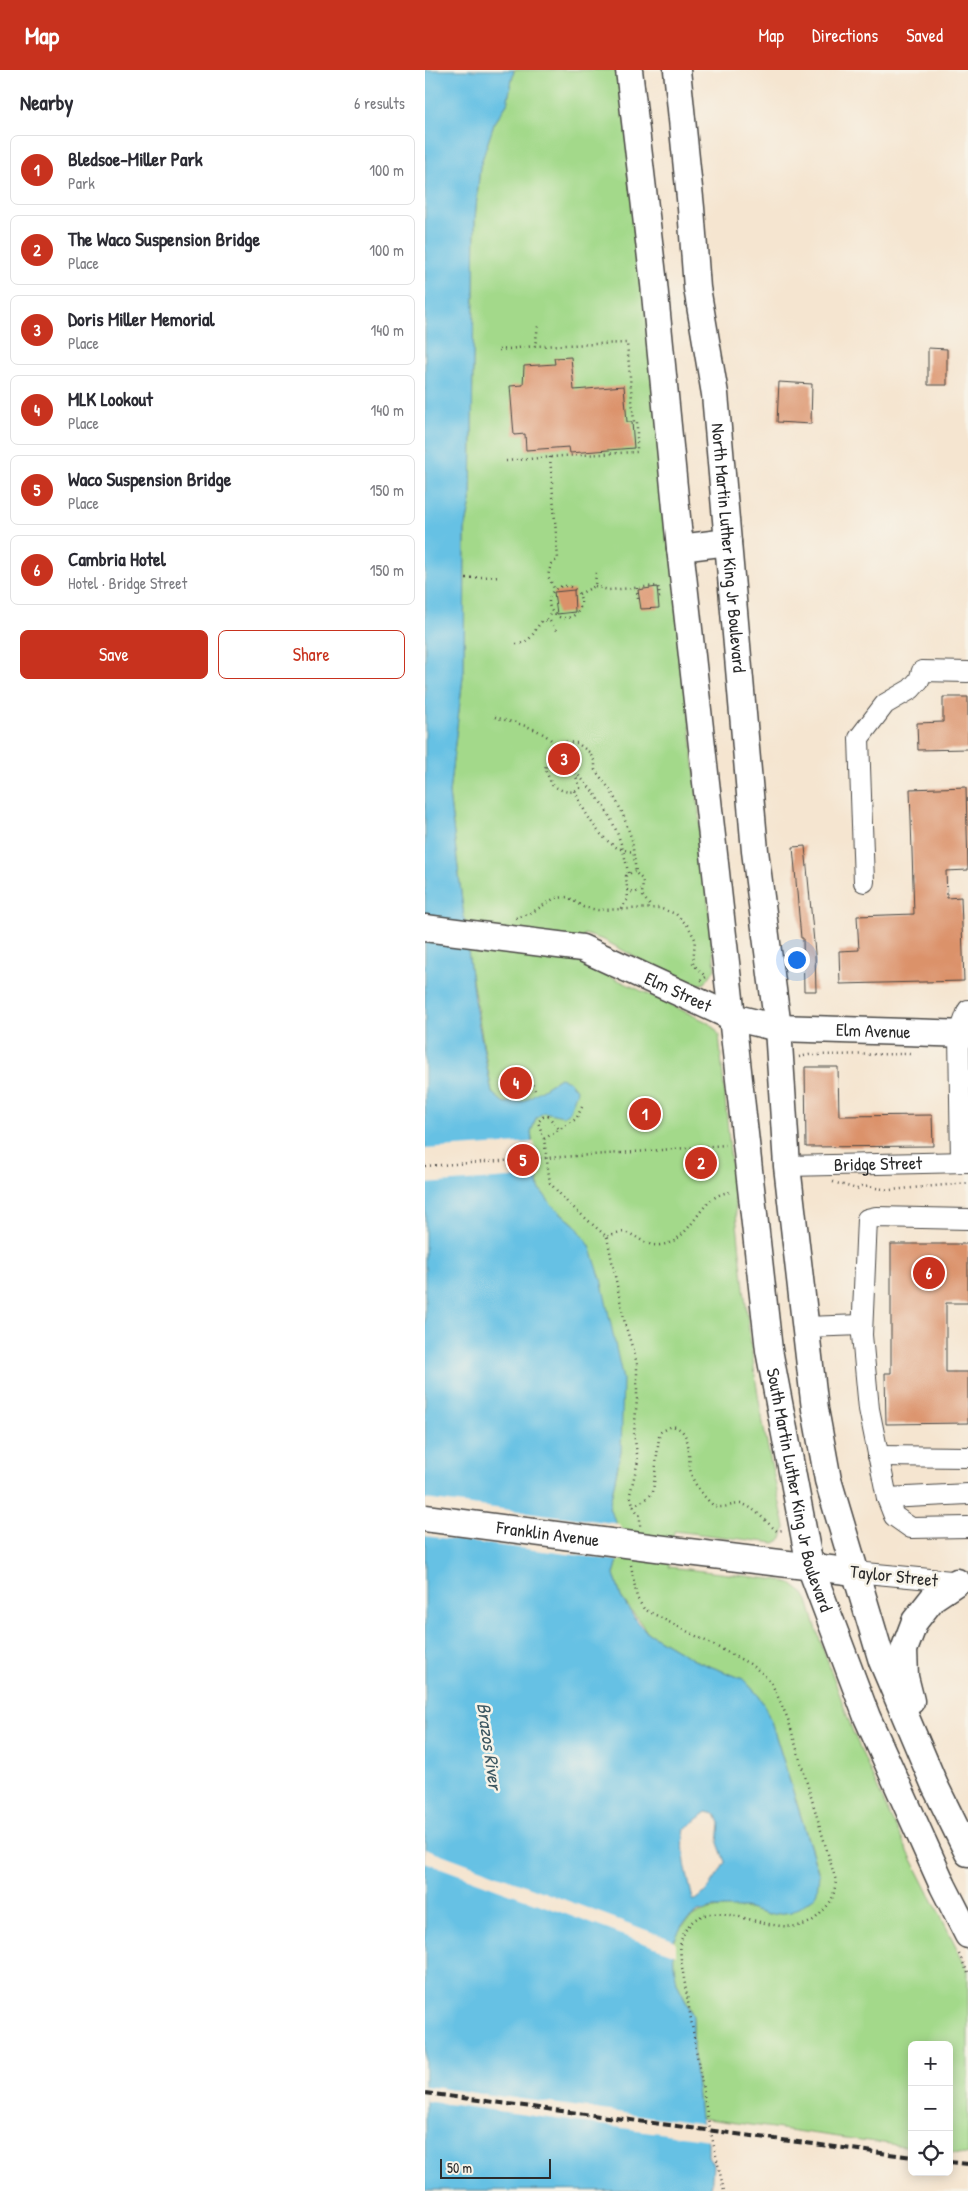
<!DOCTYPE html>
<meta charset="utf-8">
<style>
:root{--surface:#fff;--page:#f7f7f7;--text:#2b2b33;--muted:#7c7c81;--line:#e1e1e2;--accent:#c8321e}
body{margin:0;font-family:"Patrick Hand",sans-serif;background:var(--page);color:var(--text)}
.controls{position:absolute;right:15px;bottom:15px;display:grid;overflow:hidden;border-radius:8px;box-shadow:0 2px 12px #0003}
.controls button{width:45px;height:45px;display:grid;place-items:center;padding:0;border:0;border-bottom:1px solid var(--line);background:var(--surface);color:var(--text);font:25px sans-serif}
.scale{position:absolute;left:15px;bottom:12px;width:111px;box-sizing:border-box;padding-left:5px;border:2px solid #2b2b2b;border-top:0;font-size:14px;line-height:18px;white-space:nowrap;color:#2b2b2b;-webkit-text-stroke:4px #f7f3e8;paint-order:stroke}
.you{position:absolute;left:371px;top:889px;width:18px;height:18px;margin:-12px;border:4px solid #fff;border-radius:50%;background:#1a73e8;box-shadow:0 0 0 8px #1a73e833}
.badge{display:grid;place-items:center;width:32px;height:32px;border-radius:50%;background:var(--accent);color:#fff;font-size:16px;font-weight:700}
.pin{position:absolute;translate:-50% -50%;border:2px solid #fff;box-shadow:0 1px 5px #0006}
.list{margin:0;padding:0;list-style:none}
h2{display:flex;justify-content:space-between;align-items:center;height:65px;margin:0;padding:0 20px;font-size:21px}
h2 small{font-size:16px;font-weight:400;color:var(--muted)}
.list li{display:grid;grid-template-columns:32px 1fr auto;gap:15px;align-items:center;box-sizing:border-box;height:70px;margin:0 10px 10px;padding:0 10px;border:1px solid var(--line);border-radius:8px}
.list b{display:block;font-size:19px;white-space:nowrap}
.list p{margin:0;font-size:16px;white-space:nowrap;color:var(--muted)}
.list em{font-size:16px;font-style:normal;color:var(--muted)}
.actions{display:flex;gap:10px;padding:15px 20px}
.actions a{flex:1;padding:11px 0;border:1px solid var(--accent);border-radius:8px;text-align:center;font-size:18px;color:var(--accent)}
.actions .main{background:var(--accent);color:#fff}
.icon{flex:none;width:28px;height:28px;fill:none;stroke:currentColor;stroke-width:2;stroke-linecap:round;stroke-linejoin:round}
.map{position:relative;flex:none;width:543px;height:2121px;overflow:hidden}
header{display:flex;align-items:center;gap:30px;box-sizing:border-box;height:70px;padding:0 25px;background:var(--accent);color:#fff}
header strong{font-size:24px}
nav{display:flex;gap:28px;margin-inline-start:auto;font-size:18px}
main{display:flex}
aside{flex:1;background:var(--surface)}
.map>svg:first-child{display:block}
.green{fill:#a3d98a;stroke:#67825a}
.water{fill:#66c1e4;stroke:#487688;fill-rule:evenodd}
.pier{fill:#f5e5d0}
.building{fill:#db926b}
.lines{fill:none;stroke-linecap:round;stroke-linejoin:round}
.minor-casing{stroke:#494744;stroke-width:22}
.major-casing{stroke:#494744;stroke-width:29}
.path{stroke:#494744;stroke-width:2.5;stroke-dasharray:1 4;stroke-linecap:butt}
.minor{stroke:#fff;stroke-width:20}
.major{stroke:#fff;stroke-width:26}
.rail{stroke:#2b2b2b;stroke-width:4;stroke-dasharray:8 4;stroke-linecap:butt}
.major-bridge-casing{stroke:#494744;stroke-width:29;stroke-linecap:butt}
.path-bridge{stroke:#494744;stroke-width:2.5;stroke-dasharray:1 4;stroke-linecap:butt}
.major-bridge{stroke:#fff;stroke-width:26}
.labels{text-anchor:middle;stroke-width:5;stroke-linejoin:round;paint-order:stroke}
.street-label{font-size:18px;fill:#2b2b2b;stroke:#f7f3e8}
.water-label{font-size:19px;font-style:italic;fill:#3d5862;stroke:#f7f3e8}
</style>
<header>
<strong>Map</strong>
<nav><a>Map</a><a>Directions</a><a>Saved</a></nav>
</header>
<main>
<aside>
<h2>Nearby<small>6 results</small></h2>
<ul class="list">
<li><span class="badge">1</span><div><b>Bledsoe-Miller Park</b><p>Park</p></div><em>100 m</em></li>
<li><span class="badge">2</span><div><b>The Waco Suspension Bridge</b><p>Place</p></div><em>100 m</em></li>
<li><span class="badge">3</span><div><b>Doris Miller Memorial</b><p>Place</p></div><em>140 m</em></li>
<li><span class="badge">4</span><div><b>MLK Lookout</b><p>Place</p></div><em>140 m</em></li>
<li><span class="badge">5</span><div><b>Waco Suspension Bridge</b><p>Place</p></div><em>150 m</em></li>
<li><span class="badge">6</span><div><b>Cambria Hotel</b><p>Hotel · Bridge Street</p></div><em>150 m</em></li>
</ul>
<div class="actions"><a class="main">Save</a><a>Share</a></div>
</aside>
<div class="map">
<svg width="543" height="2121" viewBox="0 0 543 2121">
<rect width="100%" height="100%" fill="#f7f3e8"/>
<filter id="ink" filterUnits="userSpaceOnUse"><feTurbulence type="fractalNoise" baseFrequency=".02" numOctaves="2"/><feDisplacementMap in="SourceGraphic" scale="10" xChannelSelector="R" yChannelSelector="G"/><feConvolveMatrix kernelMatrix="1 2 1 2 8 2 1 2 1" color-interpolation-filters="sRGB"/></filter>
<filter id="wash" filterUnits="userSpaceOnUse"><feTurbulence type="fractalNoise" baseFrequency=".0096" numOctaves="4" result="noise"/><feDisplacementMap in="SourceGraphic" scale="20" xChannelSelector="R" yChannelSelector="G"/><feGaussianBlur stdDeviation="1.12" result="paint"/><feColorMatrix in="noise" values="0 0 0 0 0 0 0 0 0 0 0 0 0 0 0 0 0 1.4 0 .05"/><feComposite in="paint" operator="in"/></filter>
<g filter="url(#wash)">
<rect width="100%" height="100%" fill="#f5e5d0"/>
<path class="green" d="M89,0H198L290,899L280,913L265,917L179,870L159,864L155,892L280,951L288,956L294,965C305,1078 314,1192 330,1305C337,1356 349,1406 360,1457L357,1469L350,1473L249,1461L244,1497L354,1510L366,1514L379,1524L383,1531L395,1570L428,1662L464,1744L543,1900V2085L524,2082V1975H487V2077L275,2048C273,2025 270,2002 268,1979C268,1969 269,1958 268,1948C267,1936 256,1925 252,1913C235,1860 267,1833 318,1838C327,1839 336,1843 344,1845L394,1804L347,1654L333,1625L318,1609L269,1590L223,1563L196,1527L189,1504L199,1469L184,1438L196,1381L151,1156L126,1134L114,1118L106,1062L111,1048L119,1042L135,1008L100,1031L79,1033L67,1023L45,898L24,723L39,599L40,460L46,432L50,149L55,96L69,54L82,34Z"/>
<path class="water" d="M0,0H89L82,34L69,54L55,96L50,149L46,432L40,460L39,599L24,723L49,930L67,1023L79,1033L99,1031L135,1008L144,1011L152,1021L144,1042L138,1046L119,1042L111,1048L106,1062L108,1085L114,1118L126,1134L151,1156L165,1176L176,1209L198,1310L196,1381L184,1438L199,1469L189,1504L196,1527L212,1552L223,1563L269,1590L318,1609L333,1625L340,1637L347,1654L394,1805L392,1821L389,1828L367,1842L344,1845L320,1838H289L273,1842L258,1854L248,1872L249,1895L252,1913L268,1945V1978L275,2048L283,2072V2086L288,2094L286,2121L0,2120ZM282,1742L291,1744L295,1753L293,1773L300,1792C293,1805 284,1821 271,1830H268C263,1807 255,1782 260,1759Z"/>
<path class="pier" d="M109,1072L114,1106L0,1114V1079Z
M0,1429L195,1454L202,1469L196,1491L0,1466Z
M0,1778L251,1871V1885L0,1792Z
M0,2016L280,2054L285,2070L0,2031Z"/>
<g id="blocks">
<path class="building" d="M503,278L522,279V315H503Z
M146,287L149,320L199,316L202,352H207L209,378L145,383L144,377L101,380L100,364L89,365L85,316L98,315L99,296L130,294L129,288Z
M354,312L387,314L386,354L352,352Z
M232,517L234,538L216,539L213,520Z
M149,520L150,542L132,544L129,522Z
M518,627H543V679L493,680L492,653L518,652Z
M541,717L543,800L521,801L522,828L536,827L539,911L415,914L414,881L434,880L432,846L489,844L485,719Z
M380,776L390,883L391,921H379L378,868H376L368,777Z
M380,997H413L414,1046L507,1045L508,1076L381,1077Z
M80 1013a11 11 0 1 1 22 0a11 11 0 1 1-22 0Z
M466,1174H543V1233H521V1302H543V1353L461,1354L460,1303H466Z"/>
</g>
</g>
<g filter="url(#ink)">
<use href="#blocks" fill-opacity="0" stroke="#494744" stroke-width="1"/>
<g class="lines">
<defs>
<g id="minor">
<path d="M439,812L434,668L460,634L486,619L494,610L497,601L543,602"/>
<path d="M536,1092L534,965L543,940"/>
<path id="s1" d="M362,1096L543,1092"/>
<path d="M543,1149L451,1147L442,1149L437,1265L444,1339L462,1428L469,1446L486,1458L543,1457"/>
<path d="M381,1257L437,1255"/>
<path d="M453,1386L543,1387"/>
<path d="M462,1428L543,1424"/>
<path d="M430,1502L537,1512"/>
</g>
<g id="major">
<path id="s2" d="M204,0L229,214L255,478L344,1280L385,1496L442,1647L518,1816L543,1865"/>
<path id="s3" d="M252,0L266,138L272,218L290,324L330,781L353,958L362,1096L390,1339L403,1410L457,1591L510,1716L543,1783"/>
<path d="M255,478L303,472"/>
<path id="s4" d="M0,858L157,878L307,947L353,958L543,964"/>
<path d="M247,1480L430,1502"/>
<path d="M486,1631L480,1607L479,1580L490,1551L508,1528L532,1512"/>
</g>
</defs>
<use href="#minor" class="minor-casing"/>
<use href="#major" class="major-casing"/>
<path class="path" d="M74,280L110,276L113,256
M125,387L133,489L126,494L123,506L130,520
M81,391L138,386L212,382V352H209L202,273L110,276
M41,508L75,506
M170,516L183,520L233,516L235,527L233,528
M124 532a16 16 0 1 1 32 0a16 16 0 1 1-32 0Z
M212,518L213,529H214
M154,524L170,516L171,501
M122,549L128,542
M91,574C108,573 108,560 118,550L125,551L132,562
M70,647C91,654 118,657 131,676
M150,721C158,740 174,769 193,778C198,780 204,781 209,782
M203,803C196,761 180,731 149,701L155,718C145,725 137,721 127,715L120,699L124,685L131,676L141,672L152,673L164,682L170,692V700L186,721L197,742L207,770L211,803L218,810L217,825L226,837
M202,820L209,823L216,820
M196,839L203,829L201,806L207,802H210
M91,848L106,843L130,828L143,827L158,837L173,840L234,838L251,844L263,856L270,869L268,894L281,907L275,911
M374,987L384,985L486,984
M89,1003L88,1000H95L104,1007L110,1020
M157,1037L151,1049L119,1069L125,1113L142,1132L182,1167C208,1152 213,1178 236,1175C270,1170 273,1123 307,1122
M119,1069L113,1052L118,1047L123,1046L134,1059
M196,1083L301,1075
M408,1112L432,1119L437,1116L465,1120L543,1113
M182,1167L200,1254L212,1293V1329L209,1363L213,1391L205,1424L209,1438L215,1446V1456
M208,1436L223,1428L228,1422L234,1367L236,1362L247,1356C270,1361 261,1390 267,1407C271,1417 281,1429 289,1436C299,1439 306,1434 316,1434C327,1435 343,1454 352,1461L358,1460
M206,1495L212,1528L219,1539L325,1594L337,1603L347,1614L363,1649L411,1811C408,1829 408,1830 395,1844C359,1885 280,1807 257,1868C254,1874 256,1884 256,1891L283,2049L299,2121
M534,1884L543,1903"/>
<use href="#minor" class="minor"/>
<use href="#major" class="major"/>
<path class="rail" d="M0,2023L487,2087
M524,2092L543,2094"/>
<defs>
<g id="major-bridge">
<path id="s5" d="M0,1448L247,1480"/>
</g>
</defs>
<use href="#major-bridge" class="major-bridge-casing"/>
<path class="path-bridge" d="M0,1096L196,1083"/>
<use href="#major-bridge" class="major-bridge"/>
</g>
</g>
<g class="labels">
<g class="street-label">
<text dy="6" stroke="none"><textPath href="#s3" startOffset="481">North Martin Luther King Jr Boulevard</textPath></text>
<text dy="6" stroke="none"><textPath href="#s4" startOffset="264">Elm Street</textPath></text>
<text dy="6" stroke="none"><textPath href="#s4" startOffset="466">Elm Avenue</textPath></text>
<text dy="6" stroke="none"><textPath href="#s1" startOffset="91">Bridge Street</textPath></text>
<text dy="6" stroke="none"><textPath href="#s2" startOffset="1431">South Martin Luther King Jr Boulevard</textPath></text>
<text dy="6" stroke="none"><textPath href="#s5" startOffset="124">Franklin Avenue</textPath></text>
<text transform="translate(469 1506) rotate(6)" y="6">Taylor Street</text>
</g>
<g class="water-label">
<text transform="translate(65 1676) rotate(82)" y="7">Brazos River</text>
</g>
</g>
</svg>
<div class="controls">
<button>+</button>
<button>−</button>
<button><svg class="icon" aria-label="locate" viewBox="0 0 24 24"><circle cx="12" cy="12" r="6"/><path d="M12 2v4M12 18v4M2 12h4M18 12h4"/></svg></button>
</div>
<div class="scale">50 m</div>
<div class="you"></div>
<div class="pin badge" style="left:220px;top:1044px">1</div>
<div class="pin badge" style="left:276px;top:1093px">2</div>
<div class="pin badge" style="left:139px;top:689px">3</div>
<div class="pin badge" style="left:91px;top:1013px">4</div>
<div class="pin badge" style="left:98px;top:1090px">5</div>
<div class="pin badge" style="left:504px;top:1203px">6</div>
</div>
</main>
